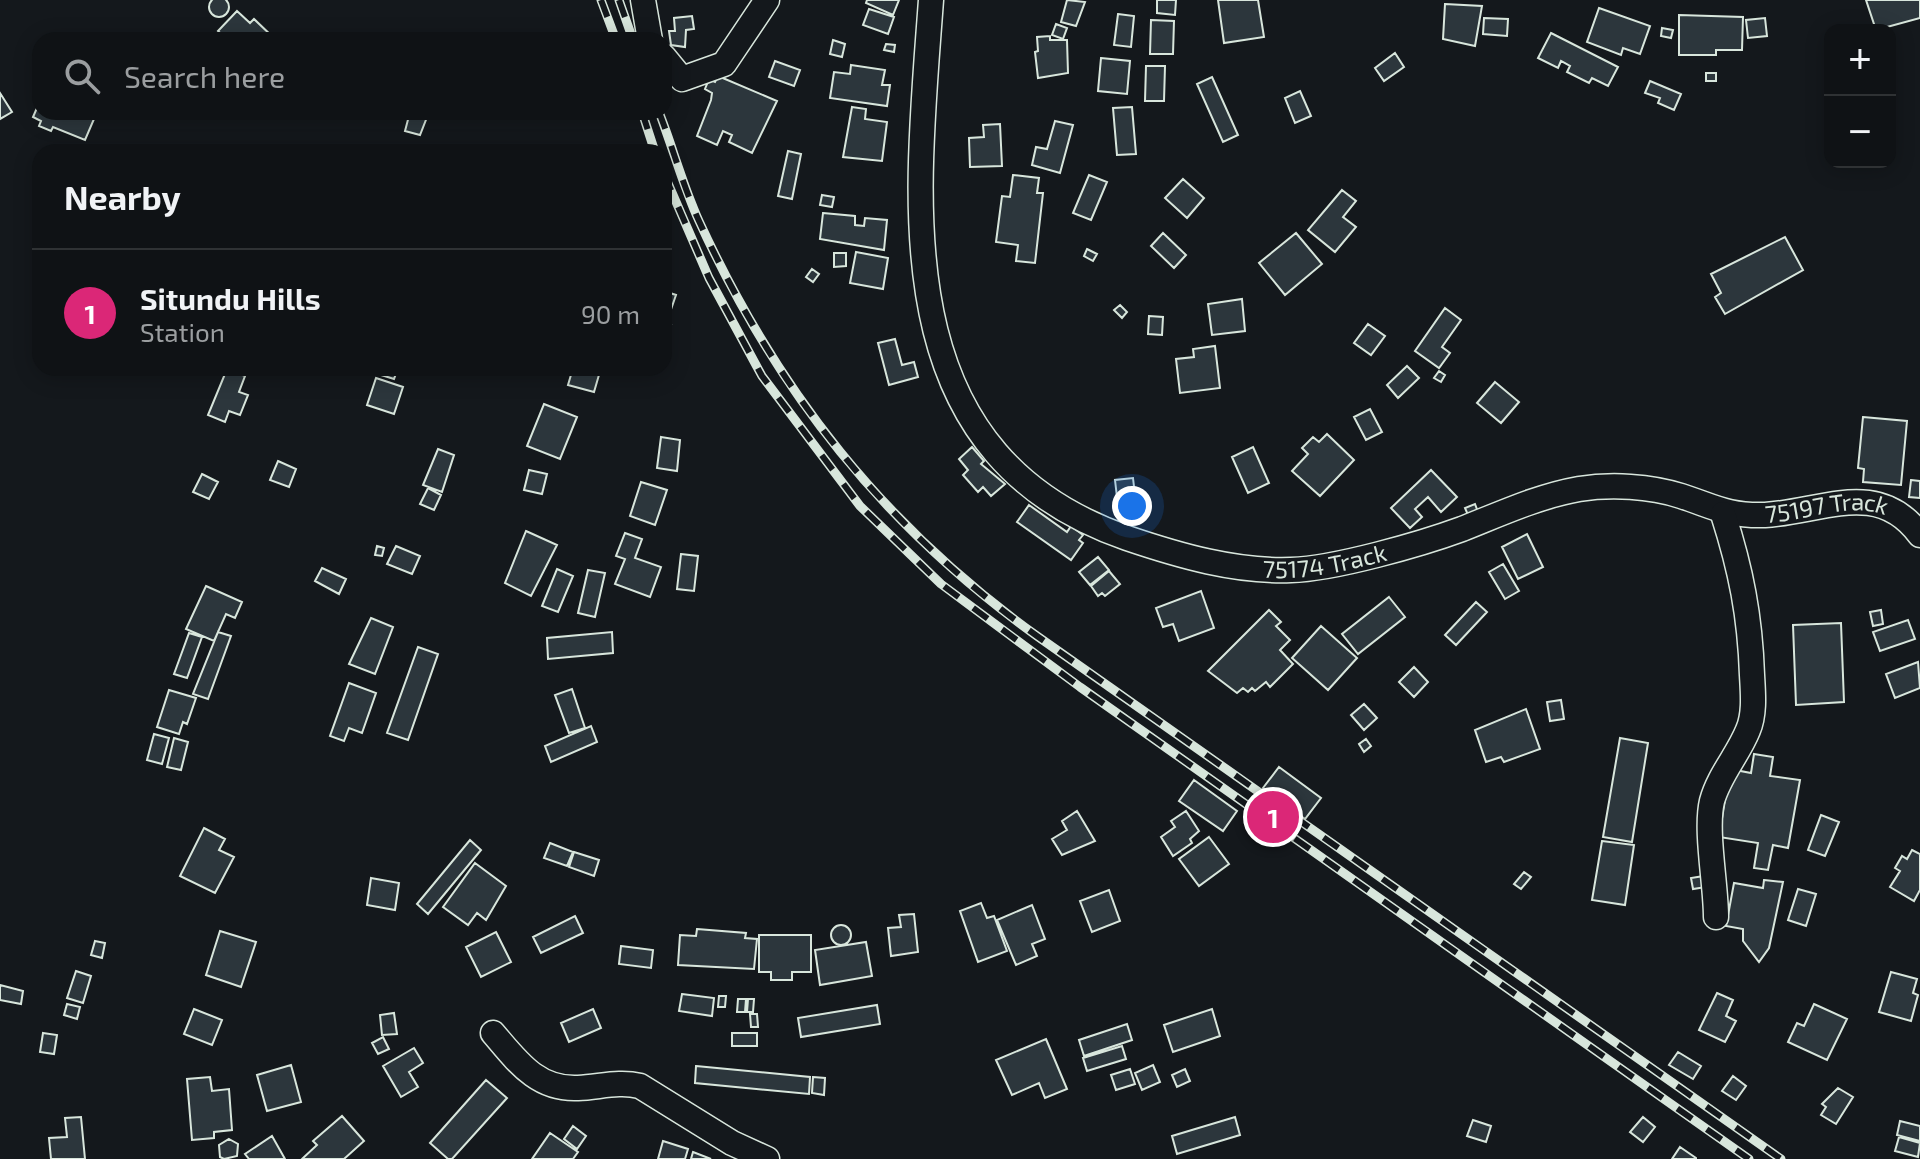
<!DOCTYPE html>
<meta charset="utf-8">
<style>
:root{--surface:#0f1215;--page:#181b1e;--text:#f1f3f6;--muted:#9b9ea0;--line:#2f3234;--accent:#db2777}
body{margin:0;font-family:"Exo 2",sans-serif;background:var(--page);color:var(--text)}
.controls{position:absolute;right:24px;top:24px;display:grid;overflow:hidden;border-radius:16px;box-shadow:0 4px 20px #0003}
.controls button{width:72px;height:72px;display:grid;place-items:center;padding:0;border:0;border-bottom:2px solid var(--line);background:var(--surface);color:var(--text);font:40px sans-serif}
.you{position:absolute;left:1132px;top:506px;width:28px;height:28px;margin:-20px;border:6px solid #fff;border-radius:50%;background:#1a73e8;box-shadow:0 0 0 12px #1a73e833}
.badge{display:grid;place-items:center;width:52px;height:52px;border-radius:50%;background:var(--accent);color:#fff;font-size:26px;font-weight:700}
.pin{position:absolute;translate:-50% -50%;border:4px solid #fff;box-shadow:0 2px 8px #0006}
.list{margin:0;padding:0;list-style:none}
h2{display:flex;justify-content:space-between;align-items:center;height:104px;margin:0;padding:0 32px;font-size:34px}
h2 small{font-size:26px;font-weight:400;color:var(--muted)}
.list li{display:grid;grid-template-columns:52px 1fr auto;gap:24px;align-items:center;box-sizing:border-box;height:128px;padding:0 32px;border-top:2px solid var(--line)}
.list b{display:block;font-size:30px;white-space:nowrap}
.list p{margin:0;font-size:26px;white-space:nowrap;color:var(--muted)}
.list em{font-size:26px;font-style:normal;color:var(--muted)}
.icon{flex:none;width:44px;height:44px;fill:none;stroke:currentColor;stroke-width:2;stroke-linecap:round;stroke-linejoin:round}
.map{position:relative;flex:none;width:1920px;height:1159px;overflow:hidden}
.search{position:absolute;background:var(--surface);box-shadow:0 4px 20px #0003;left:32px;top:32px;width:640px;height:88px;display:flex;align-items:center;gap:20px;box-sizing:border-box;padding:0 28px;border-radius:24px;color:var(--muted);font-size:30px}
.panel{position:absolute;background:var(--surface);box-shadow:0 4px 20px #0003;left:32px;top:144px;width:640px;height:232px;border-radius:24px}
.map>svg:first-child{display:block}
.building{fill:#2c363c;stroke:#d8e6dc;stroke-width:2}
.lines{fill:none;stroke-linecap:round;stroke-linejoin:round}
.street-casing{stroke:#d8e6dc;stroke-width:27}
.street{stroke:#14181c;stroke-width:24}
.rail-casing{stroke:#d8e6dc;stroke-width:9}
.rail{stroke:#14181c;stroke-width:6;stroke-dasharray:18;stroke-linecap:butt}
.labels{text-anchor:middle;stroke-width:6;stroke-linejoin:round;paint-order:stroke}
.street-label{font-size:24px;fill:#d8e6dc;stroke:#14181c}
</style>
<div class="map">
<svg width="1920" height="1159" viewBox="0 0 1920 1159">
<rect width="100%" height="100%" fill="#14181c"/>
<path class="building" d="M209 7a10 10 0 1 1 20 0a10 10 0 1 1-20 0Z
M867,0H899L893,15L866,3Z
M1067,0L1085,2L1076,26L1061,22Z
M1157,0H1176L1175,15L1157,13Z
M1218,0H1258L1264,37L1224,43Z
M1866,0H1920V18L1876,30Z
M1445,4L1482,6L1475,46L1443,39Z
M1599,8L1650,26L1640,54L1623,48L1621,55L1587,42Z
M869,9L894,17L888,34L863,25Z
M237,11L250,23L254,19L276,40H228L218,31Z
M1118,14L1134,16L1131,47L1114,45Z
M1679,15L1743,17L1742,50H1716V55H1679Z
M692,16L694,29L686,30L685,47L671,45L669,31H675L674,18Z
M1484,18L1508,19L1507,36L1483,34Z
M1765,18L1767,36L1748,38L1746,20Z
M1151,20L1174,21L1173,54H1150Z
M1056,24L1067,28L1063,39L1052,35Z
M1662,28L1673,30L1671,38L1661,36Z
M1551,33L1618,67L1608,86L1592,78L1589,83L1567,72L1570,66L1561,61L1558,68L1538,58Z
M1050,36V40H1067L1068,73L1038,78L1035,52L1038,51L1037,37Z
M833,40L845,44L842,57L830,54Z
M886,44L895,45L894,52L884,50Z
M1395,53L1404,67L1384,81L1375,68Z
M1101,58L1130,61L1127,94L1098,91Z
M775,61L800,70L794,86L769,77Z
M851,65L885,70L882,85H890L887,106L830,98L834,72L850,74Z
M1146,66H1165L1164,101H1145Z
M1706,73H1716V81H1706Z
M718,76L777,101L752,153L729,142L732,135L723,131L717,145L697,136L711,100L712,93L705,89L709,79L715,82Z
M1212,77L1238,135L1223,142L1197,84Z
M1650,81L1681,94L1674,110L1658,103L1660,98L1645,93Z
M1300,91L1311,116L1295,123L1285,98Z
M0,93L12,112L0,119Z
M40,101V112H97L85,140L53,127L51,131L39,126L41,121L33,117Z
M852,107L866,109L865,119L887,122L882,161L843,157Z
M1132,107L1136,154L1117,155L1113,108Z
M410,112H429L420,135L405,131Z
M1055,121L1073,125L1060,173L1032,165L1036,147L1047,149Z
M1000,124L1002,166L970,167L969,138L984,137L983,125Z
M788,151L801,154L792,199L778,196Z
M1013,175L1039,178L1037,193H1043L1035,263L1016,261L1018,245L996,242L1002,196L1010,197Z
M1089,175L1107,182L1091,220L1073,213Z
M1183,179L1204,198L1187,218L1165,198Z
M1342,190L1356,201L1343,217L1356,227L1335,252L1308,230Z
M822,195L834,197L832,207L820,205Z
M823,213L855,216V225L864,226L865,218L887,220L884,250L820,239Z
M1163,233L1186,255L1174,268L1151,246Z
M1296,233L1322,264L1285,295L1259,263Z
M1785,237L1803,270L1725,314L1715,297L1721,293L1711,274Z
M1087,249L1097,254L1093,261L1084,256Z
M856,252L888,258L883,289L850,283Z
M834,253H846V266L834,267Z
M812,269L819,274L813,282L806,277Z
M664,291L676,295L666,324L671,325L665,344Z
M1242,299L1245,331L1212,335L1208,304Z
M1120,305L1127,312L1122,318L1114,310Z
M1445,308L1461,320L1442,347L1450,353L1439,368L1415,351Z
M1149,316L1163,317L1162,335L1148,334Z
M1368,324L1385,336L1371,355L1354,343Z
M895,339L902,365L914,362L918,377L889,385L878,343Z
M1215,346L1220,388L1180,393L1176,359L1194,357L1193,349Z
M1407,366L1419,378L1398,398L1387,385Z
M380,368H398L394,379L378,374Z
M573,368H601L594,392L568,385Z
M227,369L245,376L239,392L248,395L240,415L229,411L225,422L208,415Z
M1439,371L1445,375L1441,382L1434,378Z
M376,378L403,387L394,414L367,405Z
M1495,382L1519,402L1501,423L1477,403Z
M544,404L577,417L560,459L527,446Z
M1370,409L1382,432L1366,440L1354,417Z
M1863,417L1907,421L1901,485L1863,482L1864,469L1858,468Z
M1327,434L1354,460L1320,496L1292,471L1308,454L1302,448L1313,437L1319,442Z
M661,437L680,440L677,471L657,468Z
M972,447L984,461L981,464L1005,484L991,496L983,487L978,492L963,475L968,470L959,459Z
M1253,447L1269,483L1248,493L1232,457Z
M438,449L454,455L442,492L423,485Z
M278,461L296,469L289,487L270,480Z
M529,470L547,474L542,494L524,490Z
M1431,470L1457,497L1441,512L1428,497L1415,509L1422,517L1410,528L1391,508Z
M202,474L218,482L209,499L193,492Z
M1133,478L1136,504L1118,506L1115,480Z
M1911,480L1920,481V498L1909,497Z
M641,482L667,490L655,525L630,516Z
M428,488L441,495L434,510L420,504Z
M1475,504L1478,512L1468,515L1465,508Z
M1029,505L1067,532L1071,526L1083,535L1079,540L1083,543L1071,560L1017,522Z
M526,531L557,545L531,596L505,583Z
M625,533L642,539L635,558L661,567L650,597L615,584L625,559L616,556Z
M1527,534L1543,567L1518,579L1502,547Z
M377,546L384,548L382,556L375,555Z
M396,546L420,556L412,574L387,564Z
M681,554L698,556L694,591L677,589Z
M1098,557L1109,570L1090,585L1079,572Z
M1503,564L1519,591L1505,599L1489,572Z
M322,568L346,579L339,594L315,581Z
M557,569L573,576L558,612L542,606Z
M588,570L605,573L595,617L578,613Z
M1109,571L1120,584L1105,596L1102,593L1098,596L1091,586Z
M206,586L242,602L235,618L226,614L214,641L186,629Z
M1201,591L1214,628L1179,641L1173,624L1163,627L1156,608Z
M1389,597L1405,617L1358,654L1342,634Z
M1476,602L1487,612L1456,645L1445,635Z
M1269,610L1281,622L1276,626L1290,640L1280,650L1293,664L1270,687L1266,682L1255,691L1252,688L1248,692L1243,688L1237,693L1208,671Z
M1881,610L1883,624L1873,626L1870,612Z
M371,618L393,627L375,674L349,664Z
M1908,620L1915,639L1880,651L1873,632Z
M1841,623L1844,702L1796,705L1793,625Z
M1321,626L1357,658L1328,690L1292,658Z
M218,632L231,636L208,699L193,694Z
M612,632L613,653L548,659L547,638Z
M189,633L202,637L187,678L174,674Z
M418,647L438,654L408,740L387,733Z
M1918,662L1920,688L1895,698L1886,674Z
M1414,667L1428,682L1414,697L1399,682Z
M349,683L376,693L362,733L349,728L344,741L330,736Z
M572,689L585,728L569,733L555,695Z
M169,690L196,698L187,724L183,722L179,734L157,727Z
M1561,700L1564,719L1550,721L1547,702Z
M1364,704L1377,718L1364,730L1351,715Z
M1526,709L1540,749L1504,762L1501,757L1486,762L1475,730Z
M591,726L597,742L551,762L545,746Z
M154,734L169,738L162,764L147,760Z
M174,738L188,742L181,770L167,767Z
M1620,738L1648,743L1632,842L1603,837Z
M1366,739L1371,746L1364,752L1359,744Z
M1754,754L1773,757L1770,776L1800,780L1788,848L1773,845L1768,870L1754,868L1758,843L1719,837L1730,769L1751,773Z
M1279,767L1321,798L1305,819L1263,788Z
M1194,780L1237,811L1223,831L1179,801Z
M1077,811L1095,841L1062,855L1052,839L1067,830L1062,821Z
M1186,811L1199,831L1190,839L1192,843L1173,856L1161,837L1175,827L1171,821Z
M1821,815L1839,822L1825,856L1808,850Z
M204,828L225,839L219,850L234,857L215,893L180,876Z
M1209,837L1229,864L1199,886L1179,859Z
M470,840L481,850L428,914L417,904Z
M1602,841L1634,845L1625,905L1592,900Z
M550,843L573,852L567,866L544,858Z
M1912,850L1920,854V890L1914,901L1890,887L1900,871L1895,868L1902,856L1907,859Z
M574,852L599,860L594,876L569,867Z
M475,863L506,886L486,920L477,913L468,925L443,907Z
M1524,872L1531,877L1521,889L1514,884Z
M1704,876L1706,887L1693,889L1691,878Z
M371,878L399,883L395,910L367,905Z
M1764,880L1783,882L1769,948L1759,962L1743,941V929L1726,926L1734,883L1763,888Z
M1798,889L1816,894L1806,926L1788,920Z
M1109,890L1120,921L1092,932L1080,901Z
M981,903L987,918L994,916L1007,951L978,962L960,911Z
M1032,905L1045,939L1032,944L1037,956L1016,965L997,920Z
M914,914L918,952L891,956L888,928L901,927L899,915Z
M575,916L583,933L541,953L533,937Z
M831 935a10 10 0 1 1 20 0a10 10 0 1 1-20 0Z
M697,929L746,933L745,938L757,939L754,969L678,965L680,935L696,936Z
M220,931L256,942L241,987L206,975Z
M496,932L511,962L481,977L466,947Z
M759,935H811V972H792V980H771V972H759Z
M95,941L105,943L102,958L91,955Z
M866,942L872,976L820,985L815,950Z
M621,946L653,950L651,968L619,964Z
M76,971L91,976L83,1003L67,998Z
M1891,972L1917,979L1913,993L1918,995L1911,1021L1879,1012Z
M0,985L23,991L21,1004L0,1000Z
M1717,993L1733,1000L1726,1016L1736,1021L1725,1042L1699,1030Z
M682,994L714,998L712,1016L679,1011Z
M719,996H726L725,1007H718Z
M738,999H746L745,1012H737Z
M748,999H754L753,1012H747Z
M67,1004L80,1007L77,1019L64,1015Z
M1814,1004L1847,1019L1827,1060L1788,1042L1797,1023L1804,1026Z
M877,1005L880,1024L801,1037L798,1018Z
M194,1009L222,1020L212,1045L184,1034Z
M593,1009L601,1028L569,1042L561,1023Z
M1212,1009L1220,1036L1173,1052L1164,1025Z
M394,1013L397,1034L382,1035L380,1015Z
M750,1014H757L758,1027H751Z
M1127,1024L1132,1040L1084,1056L1079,1040Z
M43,1033L57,1035L54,1054L40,1052Z
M732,1033H757V1046H732Z
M383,1037L389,1049L378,1054L372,1043Z
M1046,1039L1067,1089L1045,1098L1039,1083L1012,1095L996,1060Z
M1122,1046L1126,1059L1087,1071L1083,1058Z
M414,1048L423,1063L409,1072L418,1087L401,1097L383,1066Z
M1678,1052L1701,1066L1693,1079L1669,1065Z
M291,1065L301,1102L267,1111L257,1075Z
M1153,1065L1160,1082L1142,1090L1135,1073Z
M696,1066L810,1077L809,1094L695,1083Z
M1130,1069L1135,1084L1116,1090L1111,1075Z
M1185,1069L1190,1081L1177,1087L1172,1075Z
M1733,1076L1746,1086L1736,1100L1722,1091Z
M210,1077L212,1091L229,1089L232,1130L214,1132V1138L192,1140L187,1079Z
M813,1077L825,1078L824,1095L812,1093Z
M486,1080L507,1098L452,1159H448L430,1143Z
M1838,1088L1853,1097L1836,1124L1821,1115L1826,1107L1822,1104Z
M342,1116L364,1141L344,1159H302L317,1145L313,1141Z
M81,1117L85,1159H51L49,1138L67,1137L65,1118Z
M1235,1117L1240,1135L1177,1154L1172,1136Z
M1643,1117L1655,1127L1643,1142L1630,1132Z
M1473,1120L1491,1126L1486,1142L1467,1136Z
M1900,1121L1920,1126V1141L1897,1135Z
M573,1126L586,1136L577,1149L564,1139Z
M550,1133L578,1152L573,1159H532Z
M272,1136L285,1159H249L245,1154Z
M1899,1137L1920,1143L1918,1157L1895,1151Z
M229,1139L238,1144L237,1156L224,1159L220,1157L219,1145Z
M663,1141L688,1149L685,1159H658Z
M1680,1147L1696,1158V1159H1672Z
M693,1152L711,1159H691Z"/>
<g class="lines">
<defs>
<g id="street">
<path d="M643,0L650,40"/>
<path id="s1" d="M931,0C916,207 883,453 1127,538C1180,556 1236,572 1291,570C1334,569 1421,544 1462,529C1500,514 1539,496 1579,489C1611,484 1650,486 1681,496C1715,507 1727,516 1765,515C1822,512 1878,478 1920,535"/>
<path d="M664,57L682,79L724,64L767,0"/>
<path d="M1716,917C1716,884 1705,830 1712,801C1719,775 1738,755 1748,730C1755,714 1753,693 1752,675C1750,616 1741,570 1723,514"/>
<path d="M493,1033C517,1061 537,1090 578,1088C600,1087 619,1081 640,1086L732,1143L767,1159"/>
</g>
</defs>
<use href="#street" class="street-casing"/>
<use href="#street" class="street"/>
<defs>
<path id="rail" d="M601,0L616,40
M619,0L633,40
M642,112L655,152
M659,112C673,148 683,186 699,221C778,393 884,526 1037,636L1781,1159
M664,174L709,278L762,376L860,506L941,584L1080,687L1749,1159"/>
</defs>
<use href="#rail" class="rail-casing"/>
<use href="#rail" class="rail"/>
</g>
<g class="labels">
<g class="street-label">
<text dy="8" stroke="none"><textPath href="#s1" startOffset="1348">75197 Track</textPath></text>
<text dy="8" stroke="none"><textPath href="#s1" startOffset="830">75174 Track</textPath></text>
</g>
</g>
</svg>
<div class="controls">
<button>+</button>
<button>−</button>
</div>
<div class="you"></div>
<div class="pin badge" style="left:1273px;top:817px">1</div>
<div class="search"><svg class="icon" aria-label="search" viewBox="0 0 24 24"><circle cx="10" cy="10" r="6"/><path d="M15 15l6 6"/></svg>Search here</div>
<section class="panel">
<h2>Nearby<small></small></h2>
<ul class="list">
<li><span class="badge">1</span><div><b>Situndu Hills</b><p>Station</p></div><em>90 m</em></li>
</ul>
</section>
</div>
